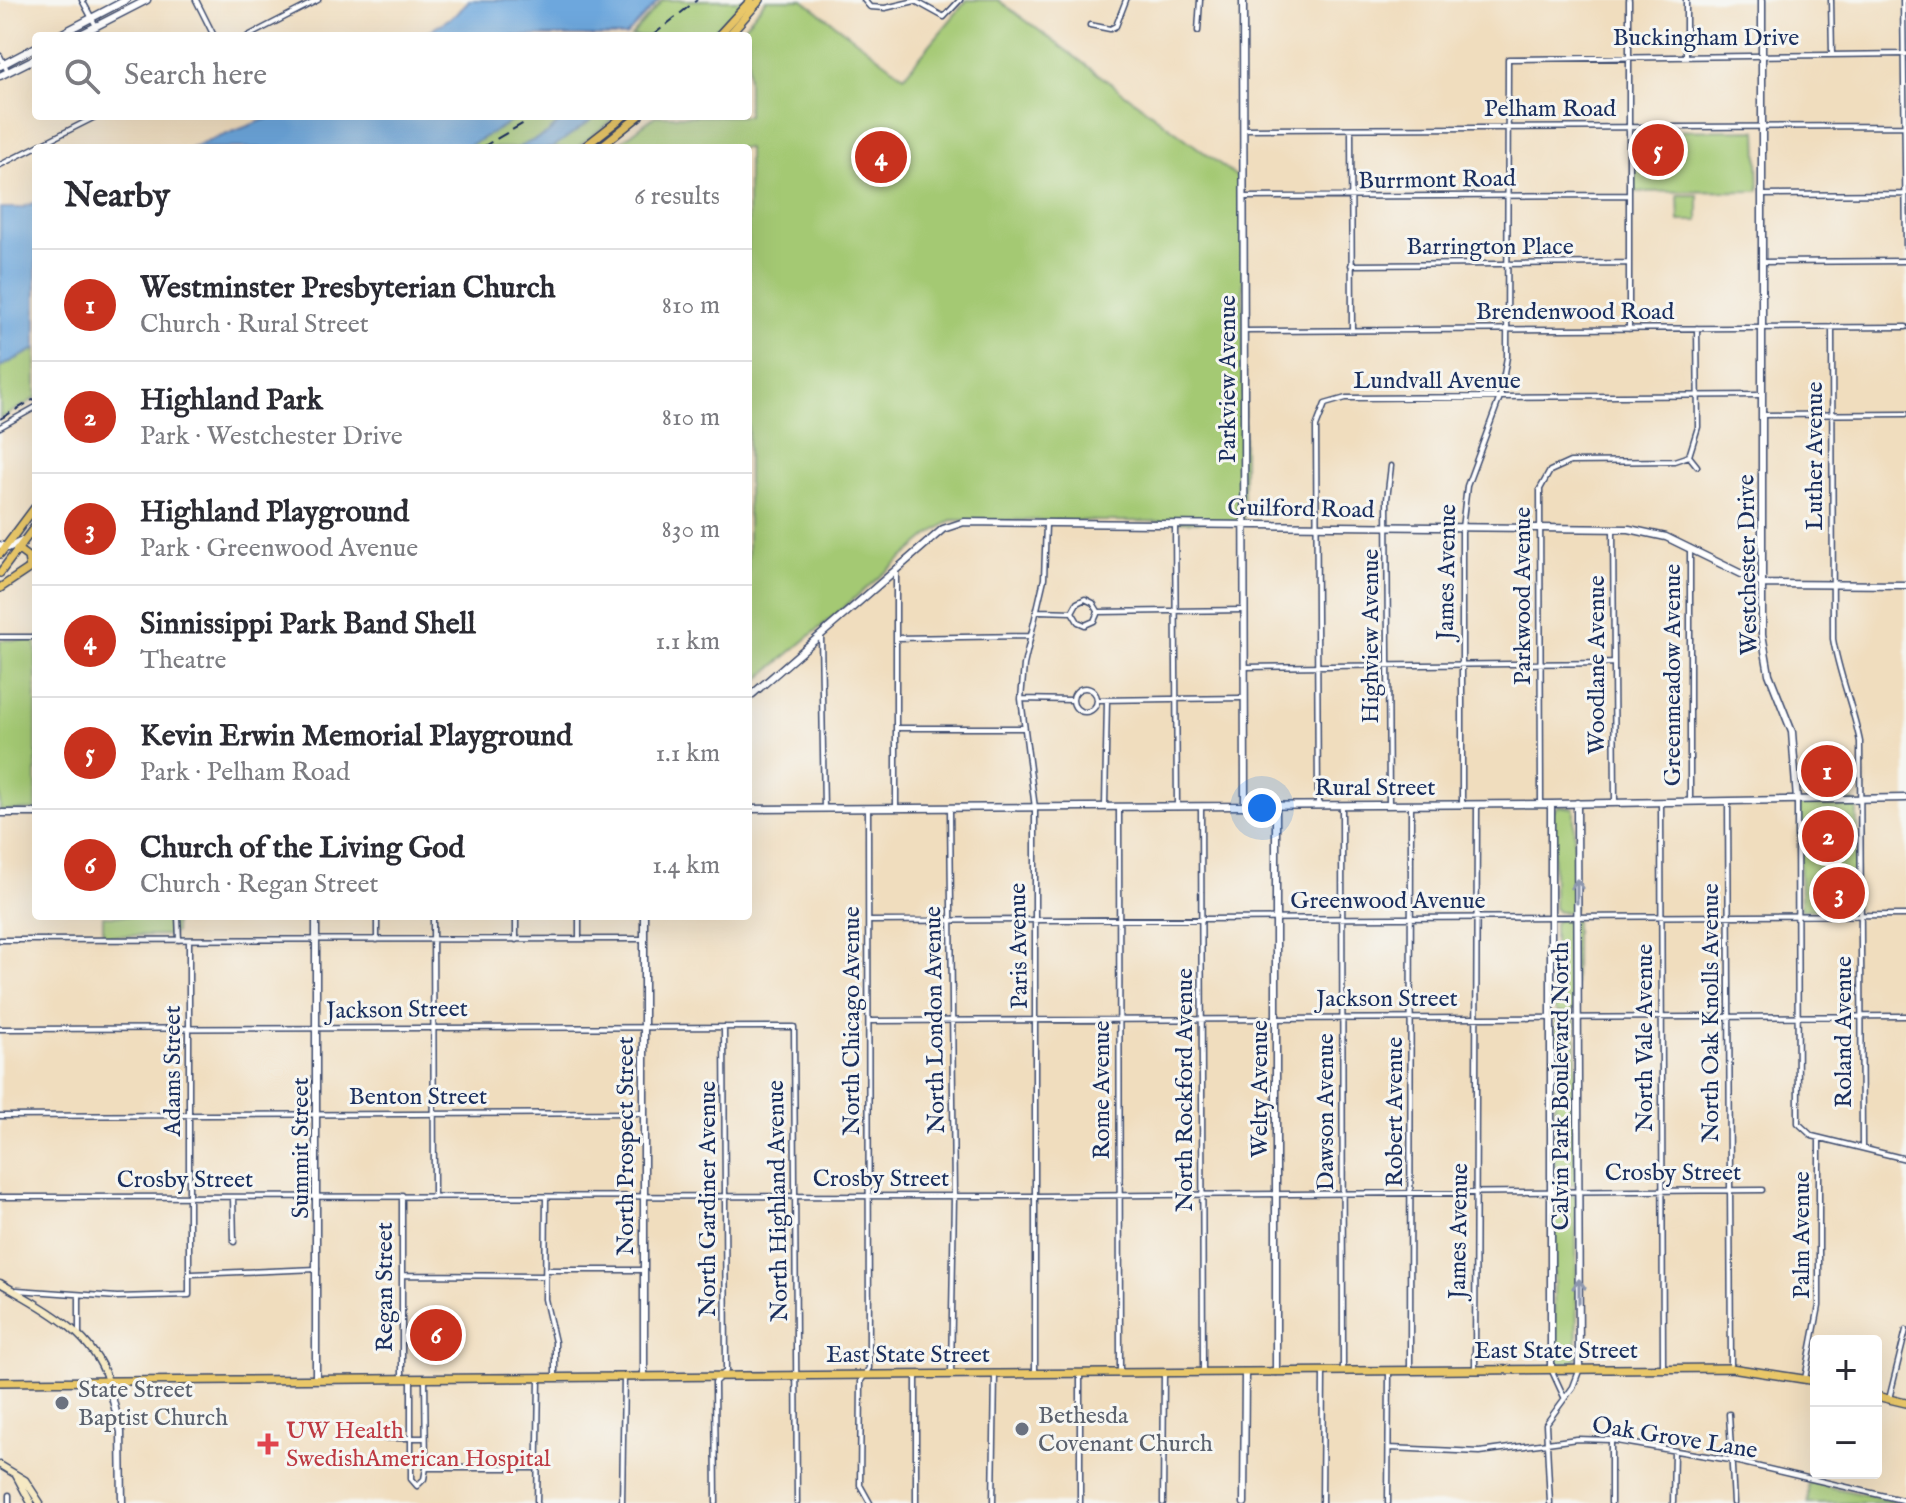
<!DOCTYPE html>
<meta charset="utf-8">
<style>
:root{--surface:#fff;--page:#f2f2f3;--text:#2b2b33;--muted:#7c7c81;--line:#e1e1e2;--accent:#c8321e}
body{margin:0;font-family:"IM FELL English",serif;background:var(--page);color:var(--text)}
.controls{position:absolute;right:24px;bottom:24px;display:grid;overflow:hidden;border-radius:8px;box-shadow:0 8px 32px #0002}
.controls button{width:72px;height:72px;display:grid;place-items:center;padding:0;border:0;border-bottom:2px solid var(--line);background:var(--surface);color:var(--text);font:40px sans-serif}
.you{position:absolute;left:1262px;top:808px;width:28px;height:28px;margin:-20px;border:6px solid #fff;border-radius:50%;background:#1a73e8;box-shadow:0 0 0 12px #1a73e833}
.badge{display:grid;place-items:center;width:52px;height:52px;border-radius:50%;background:var(--accent);color:#fff;font-size:26px;font-weight:700}
.pin{position:absolute;translate:-50% -50%;border:4px solid #fff;box-shadow:0 2px 8px #0006}
.list{margin:0;padding:0;list-style:none}
h2{display:flex;justify-content:space-between;align-items:center;height:104px;margin:0;padding:0 32px;font-size:34px}
h2 small{font-size:26px;font-weight:400;color:var(--muted)}
.list li{display:grid;grid-template-columns:52px 1fr auto;gap:24px;align-items:center;box-sizing:border-box;height:112px;padding:0 32px;border-top:2px solid var(--line)}
.list b{display:block;font-size:30px;white-space:nowrap}
.list p{margin:0;font-size:26px;white-space:nowrap;color:var(--muted)}
.list em{font-size:26px;font-style:normal;color:var(--muted)}
.icon{flex:none;width:44px;height:44px;fill:none;stroke:currentColor;stroke-width:2;stroke-linecap:round;stroke-linejoin:round}
.map{position:relative;flex:none;width:1906px;height:1503px;overflow:hidden}
.search{position:absolute;background:var(--surface);box-shadow:0 8px 32px #0002;left:32px;top:32px;width:720px;height:88px;display:flex;align-items:center;gap:20px;box-sizing:border-box;padding:0 28px;border-radius:8px;color:var(--muted);font-size:30px}
.panel{position:absolute;background:var(--surface);box-shadow:0 8px 32px #0002;left:32px;top:144px;width:720px;height:776px;border-radius:8px}
.map>svg:first-child{display:block}
.green{fill:#a4c973;stroke:#607c68;stroke-width:2}
.water{fill:#6da7dd;stroke:#446b9e;stroke-width:2}
.lines{fill:none;stroke-linecap:round;stroke-linejoin:round}
.minor-casing{stroke:#3b496c;stroke-width:7}
.tertiary-casing{stroke:#3b496c;stroke-width:9}
.secondary-casing{stroke:#3b496c;stroke-width:9}
.primary-casing{stroke:#3b496c;stroke-width:10}
.minor{stroke:#fff;stroke-width:4}
.tertiary{stroke:#fff;stroke-width:6}
.secondary{stroke:#f6e9c3;stroke-width:6}
.primary{stroke:#e9c769;stroke-width:7}
.rail{stroke:#1b2f5e;stroke-width:2;stroke-dasharray:12 6;stroke-linecap:butt}
.oneway{stroke:#8d97ae}
.worship-dot{fill:#6b7280;stroke:#f6f6f2;stroke-width:3}
.health-dot{fill:#e0444e;stroke:#f6f6f2;stroke-width:3}
.labels{text-anchor:middle;stroke-width:6;stroke-linejoin:round;paint-order:stroke}
.street-label{font-size:24px;fill:#1b2f5e;stroke:#f6f6f2}
.worship-label{font-size:24px;fill:#5b616d;stroke:#f6f6f2;text-anchor:start}
.health-label{font-size:24px;fill:#be3a42;stroke:#f6f6f2;text-anchor:start}
</style>
<div class="map">
<svg width="1906" height="1503" viewBox="0 0 1906 1503">
<rect width="100%" height="100%" fill="#f6f6f2"/>
<filter id="ink" filterUnits="userSpaceOnUse"><feTurbulence type="fractalNoise" baseFrequency=".0125" numOctaves="2"/><feDisplacementMap in="SourceGraphic" scale="16" xChannelSelector="R" yChannelSelector="G"/><feConvolveMatrix kernelMatrix="1 2 1 2 8 2 1 2 1" color-interpolation-filters="sRGB"/></filter>
<filter id="wash" filterUnits="userSpaceOnUse"><feTurbulence type="fractalNoise" baseFrequency=".006" numOctaves="4" result="noise"/><feDisplacementMap in="SourceGraphic" scale="32" xChannelSelector="R" yChannelSelector="G"/><feGaussianBlur stdDeviation="1.8" result="paint"/><feColorMatrix in="noise" values="0 0 0 0 0 0 0 0 0 0 0 0 0 0 0 0 0 1.4 0 .05"/><feComposite in="paint" operator="in"/></filter>
<g filter="url(#wash)">
<rect width="100%" height="100%" fill="#f0ddbe"/>
<path class="green" d="M663,0H748L710,36H631Z
M766,0H803L904,76L967,0H998L1240,179L1243,197L1244,522L952,520L932,533L748,688V148H613L655,116H748V36H736Z
M521,116H617L576,148H465Z
M1757,130L1759,191L1632,192L1634,131Z
M1678,195H1698V221H1679Z
M36,349V398L0,419V367Z
M0,640H36V810L0,811Z
M1853,801L1857,805L1856,909L1801,910L1799,804Z
M1559,806L1574,808V908L1569,912H1558L1554,908L1553,811Z
M103,916H175V932L172,935L103,936Z
M1559,919L1575,921V1008L1571,1013H1558L1554,1008V923Z
M1555,1019H1574L1576,1023V1184L1555,1186L1554,1182Z
M1559,1193L1576,1196L1577,1358L1571,1364H1557L1554,1359V1197Z
M1808,1482L1903,1503H1808Z"/>
<path class="water" d="M469,0H659L626,36H422L458,13Z
M274,116H521L465,148H190Z
M566,116H597L552,148H517L547,134Z
M36,202V349L0,367V208H21Z"/>
</g>
<g filter="url(#ink)">
<g class="lines">
<defs>
<path id="minor" d="M82,0L96,26
M196,0L214,36
M864,0L870,7L885,8L915,1L944,17L960,0
M1629,0V329
M1686,0V54
M1831,0L1832,55
M1903,0L1906,246
M1090,25L1110,29L1116,26L1126,0
M1198,31L1200,0
M248,36L318,0
M0,56L8,72
M1244,129L1904,126
M1351,129L1352,330
M0,165L97,116
M1762,195L1906,194
M1244,197L1629,195
M1762,262L1906,261
M1351,265L1629,263
M1832,327L1833,639C1839,675 1853,706 1860,742L1862,1147
M1245,331L1906,327
M1764,415L1906,414
M0,427L36,407
M1689,456L1697,466
M1175,524L1177,807
M1613,529L1615,802
M1690,548V801
M896,572V807
M1039,611L1072,612
M1072,612L1078,622L1085,625L1094,621L1098,612
M1072,612L1077,603L1085,599L1093,603L1098,611
M1098,612L1244,610
M821,635L824,809
M0,637H36
M896,638L1030,636
M1245,667L1614,663
M1073 700a12 12 0 1 1 24 0a12 12 0 1 1-24 0Z
M1021,699L1072,700
M1098,700L1243,698
M897,728H1022
M748,742V697
M1728,801L1731,1368
M1797,801L1798,1123L1812,1136L1906,1159
M1661,802L1663,1367
M1462,804V528L1467,486L1500,397L1507,357L1508,59L1906,54
M1541,804L1540,489L1550,471L1570,462L1674,461L1689,456L1698,427L1697,328
M1318,805L1316,427L1325,404L1346,398L1762,395
M1389,805L1387,499L1391,466
M1105,806L1107,700
M1342,806L1343,1371
M1201,807L1203,1372
M1119,808L1120,1373
M950,809L954,1196L951,1374
M868,810L869,1368L861,1381L860,1485L870,1503
M178,916L179,940
M377,916V940
M433,916L434,1195
M516,916V940
M579,916V939
M870,921L1906,915
M0,940L644,939
M869,1021L1906,1016
M0,1029L794,1027L797,1503
M0,1116L643,1113
M402,1195V1379
M0,1197L1036,1196L1762,1190
M233,1197L234,1242
M546,1197L545,1299L555,1342V1378
M546,1270H643
M192,1274L317,1269
M403,1275L546,1276
M17,1290L117,1297L189,1295V940
M79,1296V1333
M1410,1369L1411,806
M1475,1371L1477,805
M1552,1371L1564,1397
M1035,1373V808L1021,699L1024,665L1044,579L1046,524
M1080,1373V1503
M411,1379V1479L417,1486L424,1479L426,1468L425,1379
M1805,1379L1819,1306V1138
M1889,1399L1906,1330
M1729,1414L1734,1503
M371,1438H425
M1611,1440V1503
M1389,1448L1480,1452L1577,1439L1611,1440L1730,1460L1906,1501
M426,1468H538
M9,1503V1495
M537,1503L539,1378
M622,1503L624,1377
M716,1503L715,1382L726,1371L724,1027
M916,1503V1374
M993,1503L995,1374
M1163,1503L1164,1372
M1322,1503L1323,1371
M1388,1503L1389,1372
M1550,1503L1546,1424L1573,1387L1579,1371
M1673,1503L1674,1451"/>
<path id="tertiary" d="M1243,0L1245,806
M1762,0V634L1769,674L1792,732L1797,800
M57,36L126,0
M77,36L147,0
M0,66L36,47
M0,76L36,58
M0,545L8,548L22,541
M748,698L943,529L964,522L1629,529L1666,537L1762,584L1906,585
M1577,803L1579,1369
M1551,804V1369
M748,809L1551,804L1906,798
M0,813H36
M644,916V1377
M1276,1372V805
M316,1379V916
M108,1381L121,1432L122,1503
M1244,1503L1245,1373"/>
<path id="secondary" d="M0,1283C43,1308 92,1331 108,1381
M0,1465L25,1480L40,1503
M16,1475L31,1503"/>
<path id="primary" d="M718,36L751,0
M728,36L760,0
M583,148L624,116
M599,148L639,116
M0,554L36,506
M0,573L36,525
M0,588L30,568L28,557L17,549
M0,1382L1731,1368L1816,1381
M1876,1396L1906,1403"/>
</defs>
<use href="#minor" class="minor-casing"/>
<use href="#tertiary" class="tertiary-casing"/>
<use href="#secondary" class="secondary-casing"/>
<use href="#primary" class="primary-casing"/>
<use href="#minor" class="minor"/>
<use href="#tertiary" class="tertiary"/>
<use href="#secondary" class="secondary"/>
<use href="#primary" class="primary"/>
<path class="rail" d="M652,36L697,0
M481,148L536,116
M0,419L36,398"/>
</g>
<defs><path id="oneway-shaft" d="M-6 0H5M1.5-3L5.5 0L1.5 3" fill="none" stroke-width="1.6" stroke-linecap="round" stroke-linejoin="round" transform="scale(2)"/></defs>
<g class="oneway">
<use href="#oneway-shaft" transform="translate(1577 891) rotate(-90)"/>
<use href="#oneway-shaft" transform="translate(1579 1291) rotate(-90)"/>
</g>
</g>
<g class="worship-dot">
<circle cx="62" cy="1403" r="8"/>
<circle cx="1022" cy="1429" r="8"/>
</g>
<path class="health-dot" d="M264 1432h8v8h8v8h-8v8h-8v-8h-8v-8h8z"/>
<g class="labels">
<g class="street-label">
<text x="1706" y="45">Buckingham Drive</text>
<text x="1550" y="116">Pelham Road</text>
<text transform="translate(1437 179) rotate(-1)" y="8">Burrmont Road</text>
<text x="1490" y="254">Barrington Place</text>
<text x="1575" y="319">Brendenwood Road</text>
<text transform="translate(1227 379) rotate(-90)" y="8">Parkview Avenue</text>
<text x="1437" y="388">Lundvall Avenue</text>
<text transform="translate(1814 456) rotate(-90)" y="8">Luther Avenue</text>
<text transform="translate(1301 508) rotate(1)" y="8">Guilford Road</text>
<text transform="translate(1747 565) rotate(-91)" y="8">Westchester Drive</text>
<text transform="translate(1446 572) rotate(-89)" y="8">James Avenue</text>
<text transform="translate(1522 596) rotate(-90)" y="8">Parkwood Avenue</text>
<text transform="translate(1370 636) rotate(-90)" y="8">Highview Avenue</text>
<text transform="translate(1596 665) rotate(-90)" y="8">Woodlane Avenue</text>
<text transform="translate(1672 675) rotate(-90)" y="8">Greenmeadow Avenue</text>
<text x="1375" y="795">Rural Street</text>
<text x="1388" y="908">Greenwood Avenue</text>
<text transform="translate(1018 946) rotate(-91)" y="8">Paris Avenue</text>
<text x="1387" y="1006">Jackson Street</text>
<text transform="translate(397 1009) rotate(-1)" y="8">Jackson Street</text>
<text transform="translate(1710 1013) rotate(-90)" y="8">North Oak Knolls Avenue</text>
<text transform="translate(934 1020) rotate(-91)" y="8">North London Avenue</text>
<text transform="translate(851 1021) rotate(-90)" y="8">North Chicago Avenue</text>
<text transform="translate(1843 1032) rotate(-90)" y="8">Roland Avenue</text>
<text transform="translate(1644 1038) rotate(-90)" y="8">North Vale Avenue</text>
<text transform="translate(172 1071) rotate(-90)" y="8">Adams Street</text>
<text transform="translate(1560 1086) rotate(-90)" y="8">Calvin Park Boulevard North</text>
<text transform="translate(1259 1089) rotate(-90)" y="8">Welty Avenue</text>
<text transform="translate(1101 1090) rotate(-90)" y="8">Rome Avenue</text>
<text transform="translate(1184 1090) rotate(-90)" y="8">North Rockford Avenue</text>
<text x="418" y="1104">Benton Street</text>
<text transform="translate(1325 1112) rotate(-90)" y="8">Dawson Avenue</text>
<text transform="translate(1394 1112) rotate(-90)" y="8">Robert Avenue</text>
<text transform="translate(625 1146) rotate(-90)" y="8">North Prospect Street</text>
<text transform="translate(300 1148) rotate(-90)" y="8">Summit Street</text>
<text x="1673" y="1180">Crosby Street</text>
<text x="881" y="1186">Crosby Street</text>
<text x="185" y="1187">Crosby Street</text>
<text transform="translate(707 1199) rotate(-90)" y="8">North Gardiner Avenue</text>
<text transform="translate(777 1201) rotate(-91)" y="8">North Highland Avenue</text>
<text transform="translate(1458 1231) rotate(-89)" y="8">James Avenue</text>
<text transform="translate(1801 1235) rotate(-90)" y="8">Palm Avenue</text>
<text transform="translate(384 1287) rotate(-90)" y="8">Regan Street</text>
<text x="1556" y="1358">East State Street</text>
<text x="908" y="1362">East State Street</text>
<text transform="translate(1675 1437) rotate(9)" y="8">Oak Grove Lane</text>
</g>
<g class="worship-label">
<text x="78" y="1397">State Street<tspan x="78" dy="28">Baptist Church</tspan></text>
<text x="1038" y="1423">Bethesda<tspan x="1038" dy="28">Covenant Church</tspan></text>
</g>
<g class="health-label">
<text x="286" y="1438">UW Health<tspan x="286" dy="28">SwedishAmerican Hospital</tspan></text>
</g>
</g>
</svg>
<div class="controls">
<button>+</button>
<button>−</button>
</div>
<div class="you"></div>
<div class="pin badge" style="left:1827px;top:771px">1</div>
<div class="pin badge" style="left:1828px;top:836px">2</div>
<div class="pin badge" style="left:1839px;top:893px">3</div>
<div class="pin badge" style="left:881px;top:157px">4</div>
<div class="pin badge" style="left:1658px;top:150px">5</div>
<div class="pin badge" style="left:436px;top:1335px">6</div>
<div class="search"><svg class="icon" aria-label="search" viewBox="0 0 24 24"><circle cx="10" cy="10" r="6"/><path d="M15 15l6 6"/></svg>Search here</div>
<section class="panel">
<h2>Nearby<small>6 results</small></h2>
<ul class="list">
<li><span class="badge">1</span><div><b>Westminster Presbyterian Church</b><p>Church · Rural Street</p></div><em>810 m</em></li>
<li><span class="badge">2</span><div><b>Highland Park</b><p>Park · Westchester Drive</p></div><em>810 m</em></li>
<li><span class="badge">3</span><div><b>Highland Playground</b><p>Park · Greenwood Avenue</p></div><em>830 m</em></li>
<li><span class="badge">4</span><div><b>Sinnissippi Park Band Shell</b><p>Theatre</p></div><em>1.1 km</em></li>
<li><span class="badge">5</span><div><b>Kevin Erwin Memorial Playground</b><p>Park · Pelham Road</p></div><em>1.1 km</em></li>
<li><span class="badge">6</span><div><b>Church of the Living God</b><p>Church · Regan Street</p></div><em>1.4 km</em></li>
</ul>
</section>
</div>
